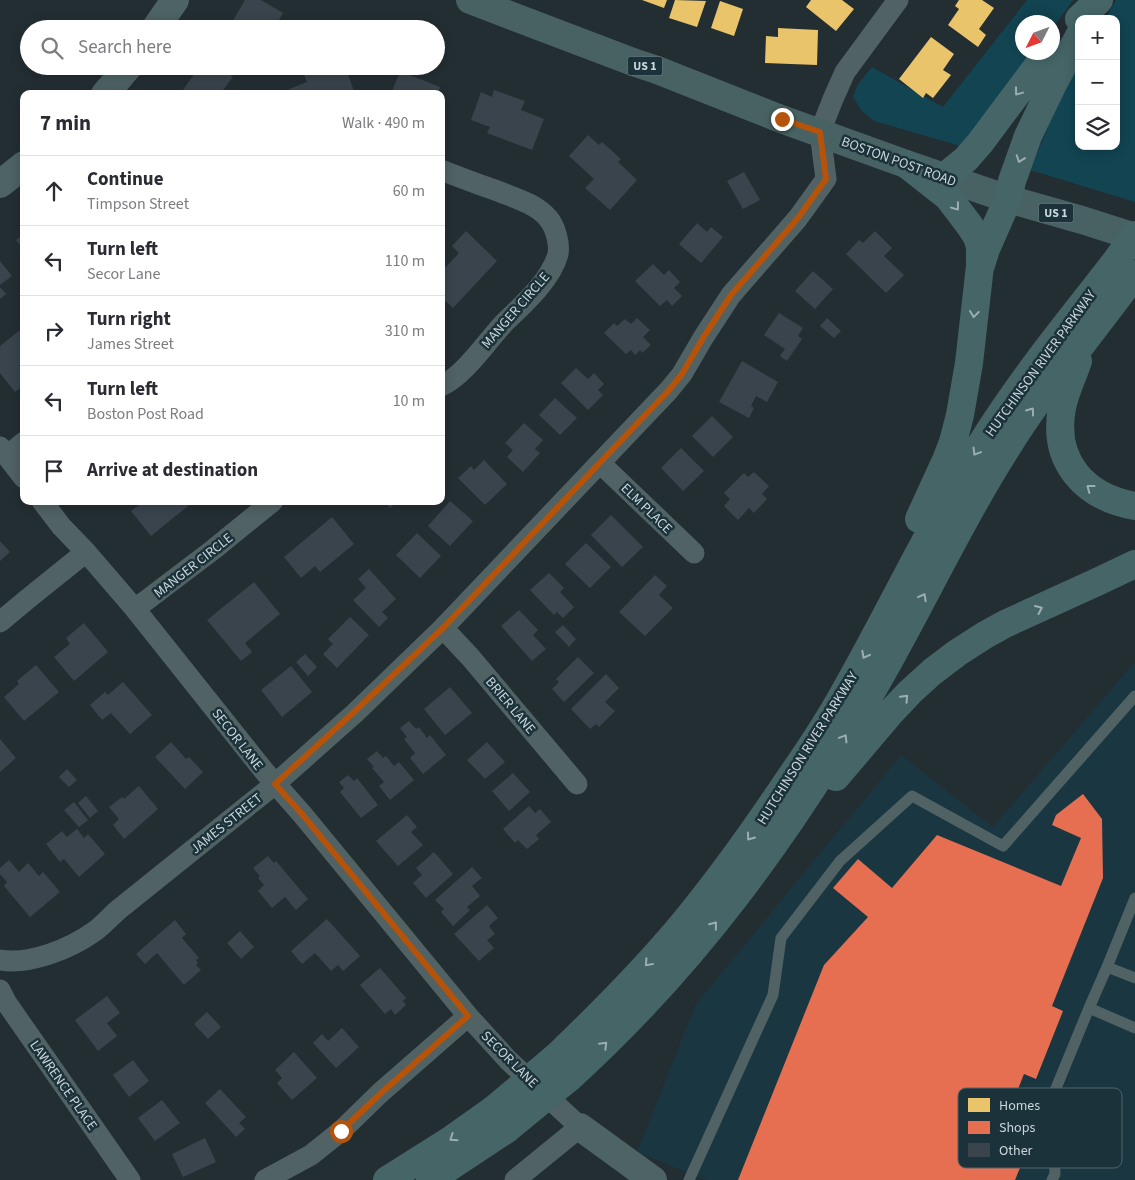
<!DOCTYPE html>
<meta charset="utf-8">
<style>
:root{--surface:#fff;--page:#f7f7f7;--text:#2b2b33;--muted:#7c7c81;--line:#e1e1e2}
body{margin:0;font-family:"Source Sans 3",sans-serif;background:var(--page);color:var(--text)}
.controls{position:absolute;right:15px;top:15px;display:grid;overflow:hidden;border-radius:10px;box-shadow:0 2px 12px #0003}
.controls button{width:45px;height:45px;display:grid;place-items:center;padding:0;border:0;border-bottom:1px solid var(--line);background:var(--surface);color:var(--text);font:25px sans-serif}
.compass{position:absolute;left:1015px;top:15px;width:45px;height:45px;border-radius:50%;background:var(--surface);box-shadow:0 2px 12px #0003;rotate:228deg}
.stop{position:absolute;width:15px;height:15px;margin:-11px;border:4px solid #b45309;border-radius:50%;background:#fff}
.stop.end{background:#b45309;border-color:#fff;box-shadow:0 1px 5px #0008}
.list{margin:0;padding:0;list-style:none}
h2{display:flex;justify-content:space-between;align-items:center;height:65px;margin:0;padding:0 20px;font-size:21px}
h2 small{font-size:16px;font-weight:400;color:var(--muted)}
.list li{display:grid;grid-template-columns:32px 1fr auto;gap:15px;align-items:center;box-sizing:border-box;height:70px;padding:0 20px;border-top:1px solid var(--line)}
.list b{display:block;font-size:19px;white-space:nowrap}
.list p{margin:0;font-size:16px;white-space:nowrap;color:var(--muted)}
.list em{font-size:16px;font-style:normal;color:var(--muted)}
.icon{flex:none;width:28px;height:28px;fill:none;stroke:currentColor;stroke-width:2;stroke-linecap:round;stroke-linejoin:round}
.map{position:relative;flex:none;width:1135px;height:1180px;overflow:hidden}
.search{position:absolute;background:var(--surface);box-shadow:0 2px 12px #0003;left:20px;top:20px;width:425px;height:55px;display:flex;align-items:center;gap:12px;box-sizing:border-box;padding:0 18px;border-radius:28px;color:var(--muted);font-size:19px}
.panel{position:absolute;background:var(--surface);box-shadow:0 2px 12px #0003;left:20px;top:90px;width:425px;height:415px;border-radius:10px}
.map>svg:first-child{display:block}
.built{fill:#1a3741}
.green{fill:#124452}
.homes{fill:#e9c46a}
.shops{fill:#e76f51}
.building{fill:#39444c}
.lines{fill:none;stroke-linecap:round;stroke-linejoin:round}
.lane{stroke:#516264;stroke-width:11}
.street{stroke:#516264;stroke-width:21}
.secondary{stroke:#4e6364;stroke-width:28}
.primary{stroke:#486263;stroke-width:28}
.highway{stroke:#456567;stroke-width:28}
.highway-bridge{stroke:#456567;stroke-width:28}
.oneway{stroke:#9baeb2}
.route{stroke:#b45309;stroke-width:6}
.labels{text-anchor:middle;stroke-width:5;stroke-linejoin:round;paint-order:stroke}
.shield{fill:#1c323a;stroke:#95a5ab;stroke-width:1}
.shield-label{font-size:12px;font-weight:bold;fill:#c9d6db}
.street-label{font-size:14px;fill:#c9d6db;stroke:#1c323a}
.key{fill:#1c323a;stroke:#50636a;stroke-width:1}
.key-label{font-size:14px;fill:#c9d6db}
</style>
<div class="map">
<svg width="1135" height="1180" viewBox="0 0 1135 1180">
<rect width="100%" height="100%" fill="#232e33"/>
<path class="built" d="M1135,662V1180H706L637,1152L696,1004L901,755L993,827Z"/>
<path class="green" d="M1027,0H1073L1053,28L1052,22H1022V52L1034,53L964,147L874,121L861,110L853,97L858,84L872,67L943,107Z
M1116,0H1135V202L1030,170L1063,91L1079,64V146H1116V19H1105Z"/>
<path class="homes" d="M642,0H667L664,8Z
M675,0L706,1L697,27L669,18Z
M811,0H842L854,9L836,31L806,7Z
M959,0H982L994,8L979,29L986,35L978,47L948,25L959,9L955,6Z
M720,1L743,9L734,36L711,28Z
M778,28L818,30L817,65L765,63L766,36L778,37Z
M931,37L954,54L943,70L951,75L933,98L926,93L923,98L899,79Z"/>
<path class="shops" d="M1083,794L1102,819L1103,878L1052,1006L1063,1011L1036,1079L1024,1074L1003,1127L1032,1139L1015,1180H738L824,965L868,917L833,888L858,859L892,888L937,835L1061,886L1081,838L1052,825L1056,815Z"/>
<path class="building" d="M245,0H261L283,13L274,29H228Z
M200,66H219L233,77L220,94H180Z
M319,66H345L355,94H291L289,89L307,82L303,72Z
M400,71L440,87L438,94H391Z
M494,90L525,101L521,110L544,119L532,150L487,133L490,127L471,120L481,92L492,97Z
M588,135L599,145L602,142L621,159L618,162L637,180L610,210L585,188L594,179L569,156Z
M744,172L760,200L743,209L727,181Z
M697,223L707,232L711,227L723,237L701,263L679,244Z
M466,231L497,261L453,308L441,297V272L459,253L452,246Z
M875,231L892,248L884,256L904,275L886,293L846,254L859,240L863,243Z
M24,234V250L16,240Z
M0,261L12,276L0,285Z
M653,264L664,275L669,270L680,282L674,288L682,296L672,306L667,300L660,306L635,281Z
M813,271L833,289L815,309L795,291Z
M0,287L6,294L0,299Z
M779,313L803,328L798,336L802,339L787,361L780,356L785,349L764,335Z
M637,318L650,330L643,337L651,345L642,353L640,350L635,355L631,350L626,354L604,333L614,323L617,326L625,319L631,324Z
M827,318L841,331L834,338L820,326Z
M24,327V385L15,392L0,373V346Z
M742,361L778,382L767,402L756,396L751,406L754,408L749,418L719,402Z
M576,368L588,379L594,373L604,384L598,390L603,395L588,410L561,383Z
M555,398L577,418L560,435L539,415Z
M712,416L733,437L713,457L692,436Z
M524,423L543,440L535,449L540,453L523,472L507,457L513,450L505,443Z
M681,448L704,471L683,491L661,468Z
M484,460L507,484L485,505L458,478L471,466L474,470Z
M754,472L769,486L762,494L767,499L754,513L749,508L738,520L724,506L730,499L724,493L744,473L748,477Z
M144,501H194L151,536L131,511Z
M384,501H398L390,508Z
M450,501L473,521L450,546L428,526Z
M611,515L643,547L622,567L591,535Z
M332,517L354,544L320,572L315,566L301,578L284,557Z
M417,533L441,556L420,578L396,555Z
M0,541L10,552L0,561Z
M586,543L611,567L590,588L565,564Z
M369,569L396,599L382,612L388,618L379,627L353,600L366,588L358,579Z
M549,573L564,588L560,592L574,607L563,618L557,612L554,615L530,590Z
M655,575L667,586L659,595L673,608L645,636L619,612Z
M254,582L280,614L245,643L252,652L241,661L207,620Z
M519,610L538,630L533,635L546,649L532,661L501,626Z
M350,617L369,635L337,668L323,654L333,644L328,639Z
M84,623L108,652L74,681L54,657L70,644L66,638Z
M563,625L576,639L569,647L555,632Z
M305,654L317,667L308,676L296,662Z
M578,657L594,673L564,702L552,689L559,682L556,679Z
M36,665L59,692L24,721L4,697L19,684L17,681Z
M291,666L312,692L282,717L261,690Z
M606,674L619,688L605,702L615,711L599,727L596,724L590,729L571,709Z
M123,682L152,715L130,734L111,713L102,720L90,705L105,692L108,695Z
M450,687L472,713L445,735L424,709Z
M409,721L416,729L419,727L427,738L430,735L446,755L423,774L410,758L415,753L404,739L407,737L400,728Z
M0,739L16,758L0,772Z
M171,742L186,759L189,757L203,772L185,789L155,757Z
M487,742L505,762L485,779L467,760Z
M377,751L383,758L386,756L394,766L399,762L414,780L390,800L379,786L384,782L372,768L374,767L367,759Z
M67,769L77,780L69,787L59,777Z
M513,773L530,792L509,811L492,791Z
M348,775L354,781L357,778L378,805L361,818L340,792L344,788L339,782Z
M139,786L158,809L124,839L113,825L119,819L109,807L122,797L124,799Z
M86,796L98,811L90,818L78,803Z
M74,802L88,820L79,827L64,810Z
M529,806L535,813L540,809L551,822L536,835L539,839L527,849L518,840L515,843L503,829Z
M407,815L417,827L411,832L423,845L398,866L376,841Z
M77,829L84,838L88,834L105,854L79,877L64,859L60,862L46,844L62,831L67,837Z
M434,852L453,874L426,898L413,883L422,875L416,868Z
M268,856L274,863L276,861L308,899L296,910L285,897L272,908L258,891L264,885L258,878L260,876L253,868Z
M9,860L19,872L28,863L39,876L43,872L60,892L30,917L4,886L7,882L0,874V868Z
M472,867L482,878L472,886L480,896L467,907L470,910L453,926L441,912L444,909L435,900Z
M487,905L498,918L489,926L495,934L487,940L494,948L479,961L454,934Z
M327,919L360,956L343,971L338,965L331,971L315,953L302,964L291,951Z
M175,920L186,934L182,938L199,958L196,960L198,963L196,965L201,970L184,985L157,953L145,964L136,954Z
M240,931L254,947L241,959L227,943Z
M380,968L406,998L403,1001L406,1005L395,1015L391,1009L385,1014L360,985Z
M107,996L120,1013L107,1023L117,1036L98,1051L75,1020Z
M207,1012L221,1027L208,1039L194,1024Z
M342,1028L359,1047L336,1068L313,1043L322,1034L328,1041Z
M294,1052L317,1078L292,1100L277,1083L282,1078L275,1070Z
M133,1060L149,1081L129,1097L113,1075Z
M220,1089L246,1117L239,1123L245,1129L236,1137L205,1103Z
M162,1100L180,1123L155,1141L138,1118Z
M205,1138L216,1162L183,1177L172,1154Z"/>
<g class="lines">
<path class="lane" d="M1107,967L1135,978
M1089,1008L1107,967L1135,898
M689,1180L773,995L781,938L840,861L912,796L1003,846L1135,696
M1052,1180L1055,1174L1052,1098L1089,1008L1135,1028"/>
<path class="street" d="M441,170C459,177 477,184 495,190C512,197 535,203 548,218C555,226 560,243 558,254C551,280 524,304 505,322C486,342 465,375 441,386
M0,447L24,478
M7,456L24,442
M600,463L694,553
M42,501L61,526L86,552L135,609L264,771L302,814L468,1016L508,1060L580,1127L515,1180
M135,609L214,549L273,501
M0,622L30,597L86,552
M443,628L471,658L577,784
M0,960C30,965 70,949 95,931C103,925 110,917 118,910L275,784L355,713L443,628L669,390L682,374L703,338L731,295L798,218L826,179L820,132L833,99L845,72L898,0
M0,990L6,1002L130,1180
M265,1180L311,1155L341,1131L380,1093L468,1016"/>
<path class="secondary" d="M155,29L175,0
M105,94L129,66
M0,184L24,165
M580,1127L653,1180"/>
<path class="primary" d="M470,0L633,62L657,70L781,119L906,164L1008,199L1082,220L1135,237"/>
<path class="highway" d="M1079,19L1099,0
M906,164L948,197L970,226L977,237L980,246V266L969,363L960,415L953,442L946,460L919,519
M944,177L966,159L980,143L1048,52
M981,265L986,249L1008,199L1012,181L1028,136L1053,84L1079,36
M1078,361C1073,376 1065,392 1062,408C1052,461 1084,497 1135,506
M836,777L892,711L910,692L932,672L957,653L985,635L1005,624L1097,582L1135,564
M556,1057C603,1012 650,965 691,914C725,872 757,827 787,782C808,752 828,722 845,691C895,603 937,511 992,427C1030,368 1076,313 1119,257
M569,1078C695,964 791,831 876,684C921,606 959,523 1008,446C1028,413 1051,383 1075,353C1095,327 1115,301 1135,274
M387,1180L452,1139L493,1110
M430,1180L507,1129"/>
<path class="highway-bridge" d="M1119,257L1135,235
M493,1110L556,1057
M507,1129L569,1078"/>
</g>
<defs><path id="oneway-chevron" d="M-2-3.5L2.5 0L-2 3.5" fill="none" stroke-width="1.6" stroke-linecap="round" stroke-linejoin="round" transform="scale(1.25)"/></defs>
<g class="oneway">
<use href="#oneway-chevron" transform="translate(1018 92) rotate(127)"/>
<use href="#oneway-chevron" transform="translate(1020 159) rotate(109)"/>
<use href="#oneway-chevron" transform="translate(956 207) rotate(53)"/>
<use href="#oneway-chevron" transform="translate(974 314) rotate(97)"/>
<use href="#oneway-chevron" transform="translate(1031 411) rotate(-54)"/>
<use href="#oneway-chevron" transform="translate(976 452) rotate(121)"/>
<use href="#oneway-chevron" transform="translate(1090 488) rotate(-143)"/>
<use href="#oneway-chevron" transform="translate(923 597) rotate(-62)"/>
<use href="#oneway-chevron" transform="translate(1039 609) rotate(-24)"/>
<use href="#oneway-chevron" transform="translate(865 655) rotate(118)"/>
<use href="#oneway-chevron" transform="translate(905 698) rotate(-47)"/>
<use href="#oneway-chevron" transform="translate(844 738) rotate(-59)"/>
<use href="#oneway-chevron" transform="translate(750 837) rotate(126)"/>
<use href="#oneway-chevron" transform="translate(714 925) rotate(-51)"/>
<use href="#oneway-chevron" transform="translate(648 963) rotate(132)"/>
<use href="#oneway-chevron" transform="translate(604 1045) rotate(-45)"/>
<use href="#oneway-chevron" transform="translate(453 1138) rotate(146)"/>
</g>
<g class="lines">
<path class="route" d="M341,1131L380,1094L468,1016L302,814L275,784L354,712L443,628L669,390L682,374L703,338L731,295L798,218L826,179L820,132L782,119"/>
</g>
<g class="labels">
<g class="shield">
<rect x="627.5" y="56.5" width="35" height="19" rx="4"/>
<rect x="1038.5" y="203.5" width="35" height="19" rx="4"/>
</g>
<g class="shield-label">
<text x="645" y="70">US 1</text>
<text x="1056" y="217">US 1</text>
</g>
<g class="street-label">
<text transform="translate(899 161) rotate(20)" y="5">BOSTON POST ROAD</text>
<text transform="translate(515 310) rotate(-49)" y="5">MANGER CIRCLE</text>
<text transform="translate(1040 363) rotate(-54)" y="5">HUTCHINSON RIVER PARKWAY</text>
<text transform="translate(647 508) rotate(44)" y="5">ELM PLACE</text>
<text transform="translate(193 565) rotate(-38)" y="5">MANGER CIRCLE</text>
<text transform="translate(511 705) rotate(50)" y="5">BRIER LANE</text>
<text transform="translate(238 739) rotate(52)" y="5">SECOR LANE</text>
<text transform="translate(807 748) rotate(-58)" y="5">HUTCHINSON RIVER PARKWAY</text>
<text transform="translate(226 823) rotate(-39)" y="5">JAMES STREET</text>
<text transform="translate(510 1059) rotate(45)" y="5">SECOR LANE</text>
<text transform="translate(64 1085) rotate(55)" y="5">LAWRENCE PLACE</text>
</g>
</g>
<rect x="958" y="1088" width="164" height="80" rx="8" class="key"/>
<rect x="968" y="1098" width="22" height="14" fill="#e9c46a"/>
<rect x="968" y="1121" width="22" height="13" fill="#e76f51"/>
<rect x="968" y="1143" width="22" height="14" fill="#39444c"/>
<g class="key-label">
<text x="999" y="1110">Homes</text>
<text x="999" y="1132">Shops</text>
<text x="999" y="1155">Other</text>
</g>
</svg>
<div class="controls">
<button>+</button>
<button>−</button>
<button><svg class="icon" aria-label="layers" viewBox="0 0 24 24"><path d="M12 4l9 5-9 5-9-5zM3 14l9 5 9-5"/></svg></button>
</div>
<svg class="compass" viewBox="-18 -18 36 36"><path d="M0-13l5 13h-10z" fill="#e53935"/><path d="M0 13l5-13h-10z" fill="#7c7c81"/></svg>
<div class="stop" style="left:341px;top:1131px"></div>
<div class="stop end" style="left:782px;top:119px"></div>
<div class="search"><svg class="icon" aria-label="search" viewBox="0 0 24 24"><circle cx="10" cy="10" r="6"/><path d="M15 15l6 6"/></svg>Search here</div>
<section class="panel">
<h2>7 min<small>Walk · 490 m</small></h2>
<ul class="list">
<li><svg class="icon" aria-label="ahead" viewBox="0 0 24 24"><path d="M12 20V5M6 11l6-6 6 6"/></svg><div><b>Continue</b><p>Timpson Street</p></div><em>60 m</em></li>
<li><svg class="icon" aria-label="left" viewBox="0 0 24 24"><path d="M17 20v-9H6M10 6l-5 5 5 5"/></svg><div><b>Turn left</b><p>Secor Lane</p></div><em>110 m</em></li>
<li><svg class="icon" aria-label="right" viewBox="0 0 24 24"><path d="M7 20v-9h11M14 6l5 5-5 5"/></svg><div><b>Turn right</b><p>James Street</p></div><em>310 m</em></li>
<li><svg class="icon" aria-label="left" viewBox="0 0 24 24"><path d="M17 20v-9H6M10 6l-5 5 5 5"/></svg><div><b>Turn left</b><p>Boston Post Road</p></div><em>10 m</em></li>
<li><svg class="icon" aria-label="arrive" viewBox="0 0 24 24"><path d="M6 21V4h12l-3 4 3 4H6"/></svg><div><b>Arrive at destination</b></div></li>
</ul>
</section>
</div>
